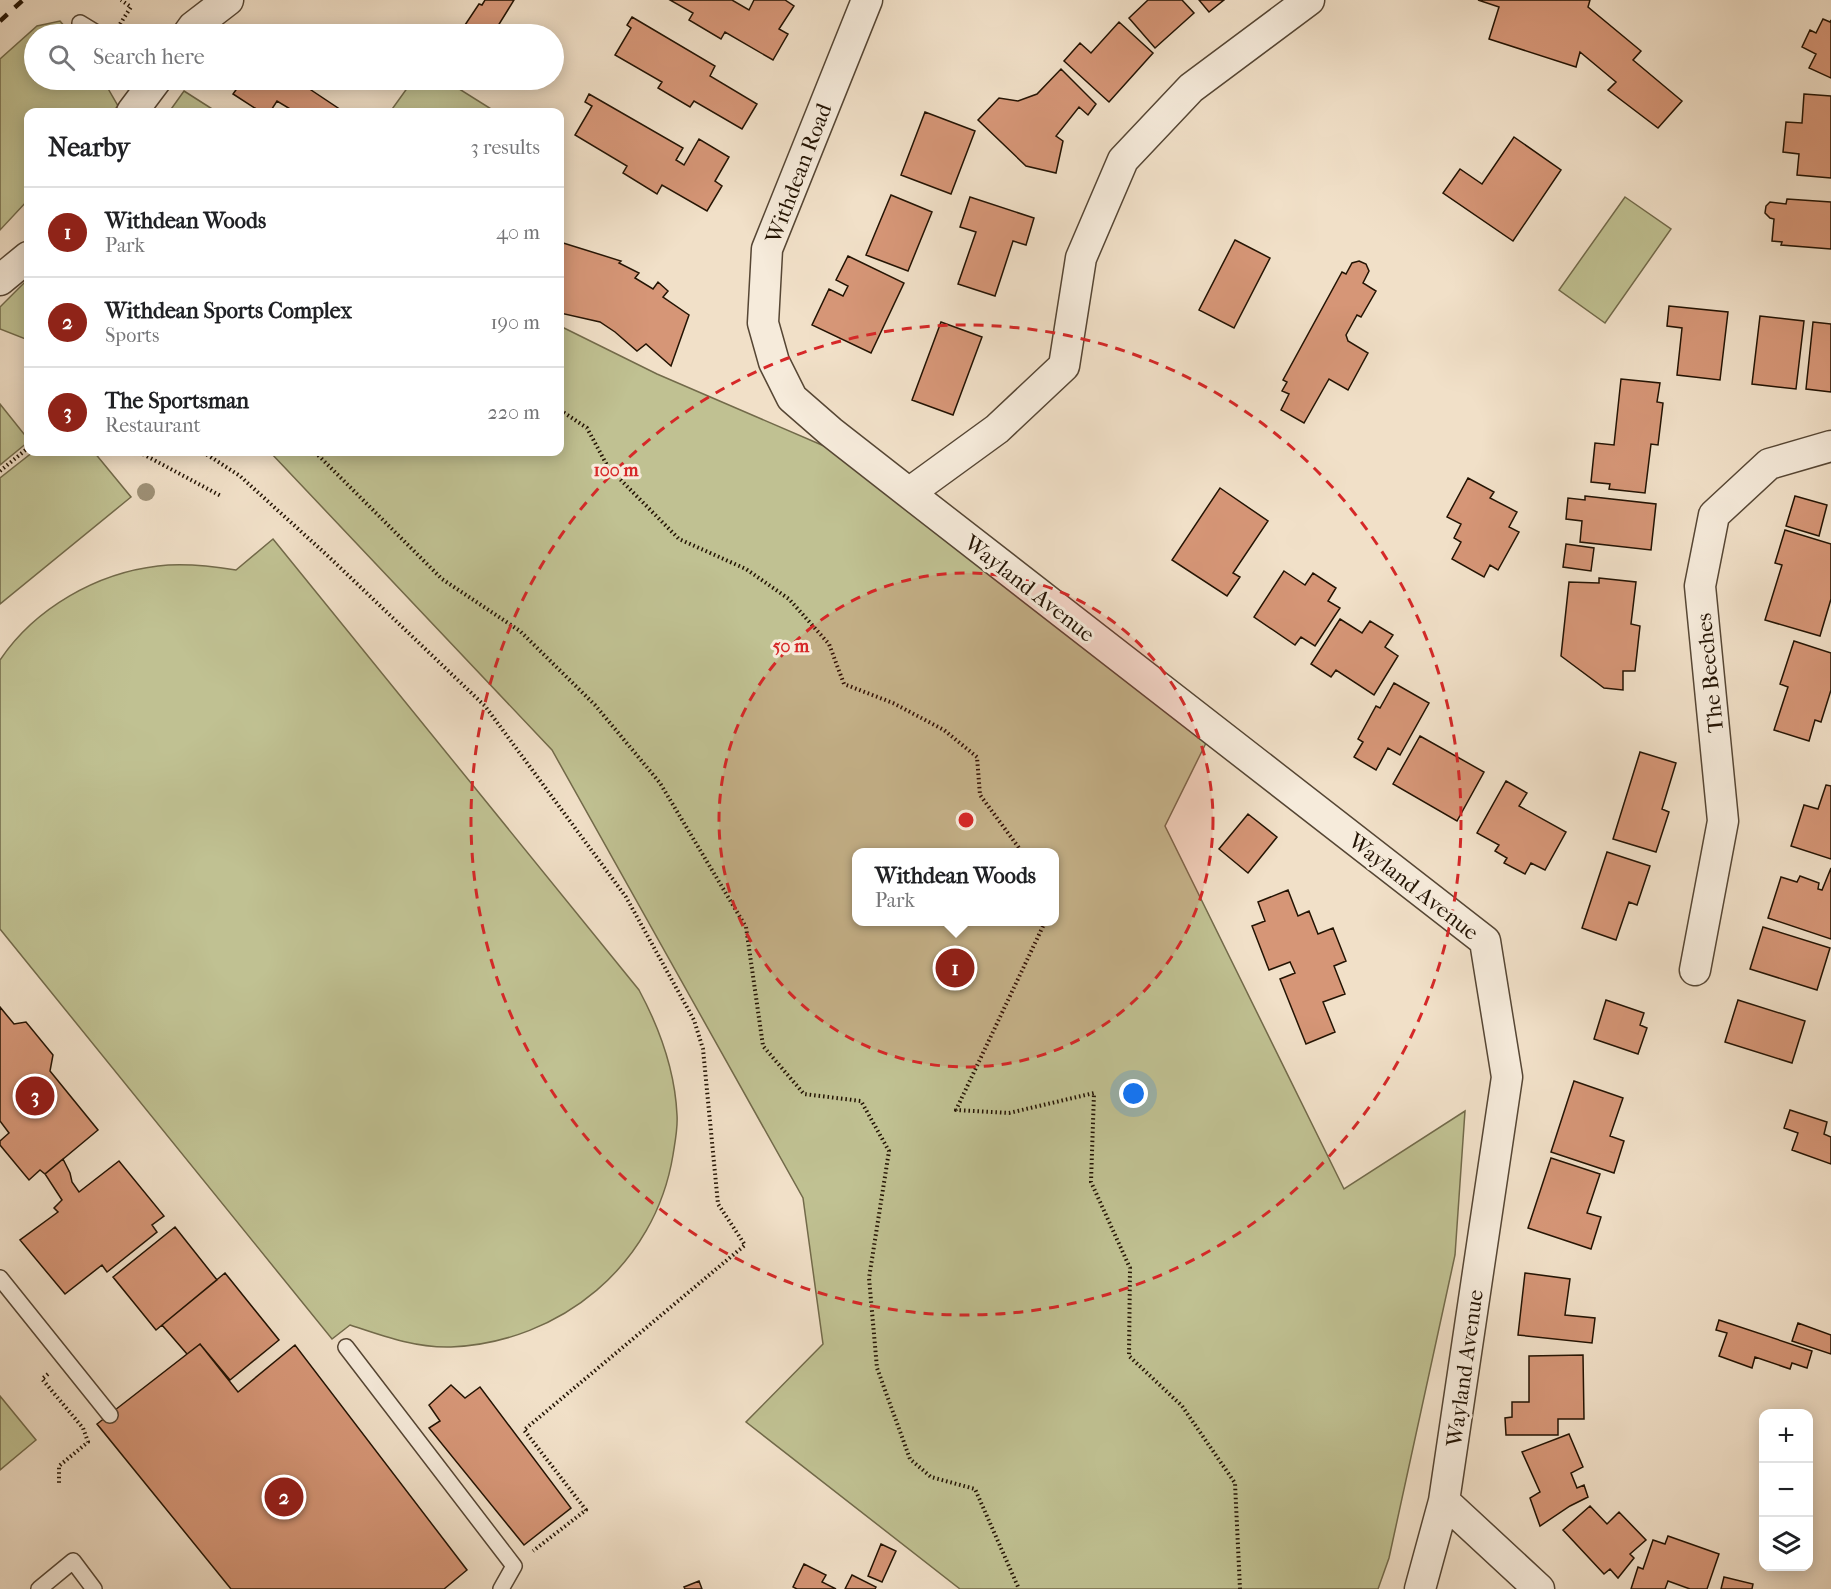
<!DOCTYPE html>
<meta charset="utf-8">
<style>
:root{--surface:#fff;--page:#f6f6f6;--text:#202124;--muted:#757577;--line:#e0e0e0;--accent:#8f2418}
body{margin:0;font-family:"IM FELL French Canon",serif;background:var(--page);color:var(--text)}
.controls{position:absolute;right:18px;bottom:18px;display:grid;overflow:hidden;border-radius:12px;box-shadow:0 3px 15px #0003}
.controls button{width:54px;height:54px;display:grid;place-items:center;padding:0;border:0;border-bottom:2px solid var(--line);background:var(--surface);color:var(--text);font:30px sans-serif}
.you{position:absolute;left:1134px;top:1094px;width:21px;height:21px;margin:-15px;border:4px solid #fff;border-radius:50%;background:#1a73e8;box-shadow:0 0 0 9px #1a73e833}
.badge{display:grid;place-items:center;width:39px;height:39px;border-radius:50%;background:var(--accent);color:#fff;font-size:20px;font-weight:700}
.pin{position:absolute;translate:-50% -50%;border:3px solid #fff;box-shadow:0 2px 6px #0006}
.popup{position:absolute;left:852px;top:848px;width:207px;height:78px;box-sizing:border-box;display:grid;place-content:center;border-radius:12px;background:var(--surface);filter:drop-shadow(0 2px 4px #0005);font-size:20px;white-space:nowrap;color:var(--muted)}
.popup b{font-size:22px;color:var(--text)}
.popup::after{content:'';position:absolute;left:50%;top:100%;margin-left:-12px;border:12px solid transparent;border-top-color:var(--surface)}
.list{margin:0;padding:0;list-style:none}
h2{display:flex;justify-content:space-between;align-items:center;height:78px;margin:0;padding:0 24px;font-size:26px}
h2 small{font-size:20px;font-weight:400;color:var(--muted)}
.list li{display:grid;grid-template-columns:39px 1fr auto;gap:18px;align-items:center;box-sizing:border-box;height:90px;padding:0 24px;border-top:2px solid var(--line)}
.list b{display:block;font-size:22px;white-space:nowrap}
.list p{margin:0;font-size:20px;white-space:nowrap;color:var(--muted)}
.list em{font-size:20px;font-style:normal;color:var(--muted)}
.icon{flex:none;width:33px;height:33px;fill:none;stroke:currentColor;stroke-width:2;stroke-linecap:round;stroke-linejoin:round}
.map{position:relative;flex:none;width:1831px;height:1589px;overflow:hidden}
.search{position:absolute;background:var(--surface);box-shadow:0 3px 15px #0003;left:24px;top:24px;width:540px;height:66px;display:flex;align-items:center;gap:15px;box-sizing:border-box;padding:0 21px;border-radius:33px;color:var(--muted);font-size:22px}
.panel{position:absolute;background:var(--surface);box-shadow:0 3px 15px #0003;left:24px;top:108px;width:540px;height:348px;border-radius:12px}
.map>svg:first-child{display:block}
.green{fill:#c0c192;stroke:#726a4a;stroke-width:1.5;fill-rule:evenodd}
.building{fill:#d69677;stroke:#231303;stroke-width:1.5}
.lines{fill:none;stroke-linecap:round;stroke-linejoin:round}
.service-casing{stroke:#564634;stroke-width:18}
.minor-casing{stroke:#564634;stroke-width:33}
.path{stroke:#231303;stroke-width:4;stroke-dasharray:1.5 3;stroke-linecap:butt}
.service{stroke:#f6ebdb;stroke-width:15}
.minor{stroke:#f6ebdb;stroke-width:30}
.rail{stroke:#231303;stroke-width:4.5;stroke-dasharray:10 10;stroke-linecap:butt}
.tree{fill:#9e9177}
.ring{fill:none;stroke:#d62828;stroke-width:3;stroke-dasharray:10 8}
.labels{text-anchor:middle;stroke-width:6;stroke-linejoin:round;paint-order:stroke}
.street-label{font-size:22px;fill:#231303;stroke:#f6ebdb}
.centre{fill:#d62828;stroke:#f6ebdb;stroke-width:3}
.ring-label{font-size:18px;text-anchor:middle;font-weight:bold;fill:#d62828;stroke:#f6ebdb;stroke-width:6;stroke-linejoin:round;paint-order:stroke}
</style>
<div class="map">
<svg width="1831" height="1589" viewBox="0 0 1831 1589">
<rect width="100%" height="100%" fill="#f1e0c8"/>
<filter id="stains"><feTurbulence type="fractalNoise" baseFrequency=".00333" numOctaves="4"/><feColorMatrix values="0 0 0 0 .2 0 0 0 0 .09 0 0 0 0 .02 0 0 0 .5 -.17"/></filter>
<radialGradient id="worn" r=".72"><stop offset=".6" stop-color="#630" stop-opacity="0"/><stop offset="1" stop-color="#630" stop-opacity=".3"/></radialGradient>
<path class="green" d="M60,21L71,34H34V80H103L118,106L112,112H28V200L0,230V59L37,26Z
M413,80H445L496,112H390Z
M184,91L217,112H169Z
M1625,197L1671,229L1605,323L1559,290Z
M28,279V340L0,329V307Z
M560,326L657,374L831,449L1206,743L1165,826L1344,1189L1465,1111L1455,1255L1389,1558L1378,1589H960L746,1422L823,1344L803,1198L552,750L270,452H560ZM856,852H1054V922H856Z
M0,404L28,439V442L0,465Z
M33,452H94L131,497L0,604V478Z
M273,539L639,990C660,1029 675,1070 677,1115C678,1128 675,1142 673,1155C655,1265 561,1342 451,1347C415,1348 383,1336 350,1325L332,1339L0,929V660C35,608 97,573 158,566C184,563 211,566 236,570Z
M0,1396L36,1440L0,1470Z"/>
<path class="building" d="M485,0H514L493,34H459L479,4L482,5Z
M670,0H732L749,10L754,0H785L794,6L779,29L788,34L773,60L725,32L721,39L689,20L693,13Z
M1148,0H1182L1194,13L1155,48L1129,18Z
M1199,0H1224L1209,12Z
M1478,0H1590L1588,7L1641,51L1633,60L1682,101L1658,128L1608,90L1616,82L1580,52L1576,67L1489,39L1499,7Z
M632,17L715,66L710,76L757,104L742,129L694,101L690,107L658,88L662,82L615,55L631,28L627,25Z
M1823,19L1830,22L1831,20V78L1809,68L1816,54L1802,47L1810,30L1816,33Z
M1119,22L1153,53L1109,102L1064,61L1080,43L1091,53Z
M1061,69L1096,104L1088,115L1079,107L1056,136L1063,141L1056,173L1026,166L978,120L999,98L1018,101L1037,94Z
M243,80H285L299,89L302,84L344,112H295L277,101L270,112H261L233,94Z
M589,94L683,148L676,160L684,165L699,139L729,157L715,181L722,186L707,211L662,185L657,194L623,173L627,166L575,135L592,106L585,102Z
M1804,94L1831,96V178L1797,175L1799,154L1783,152L1786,122L1802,123Z
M925,112L975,131L951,194L901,175Z
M1514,137L1561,170L1513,241L1443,193L1460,169L1482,184Z
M891,195L932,212L908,271L866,255Z
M970,197L1034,218L1026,245L1013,241L995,296L958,284L976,232L960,227Z
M1787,199L1831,202V249L1781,245L1782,242L1772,241L1774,219L1770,218L1765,213L1766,206L1770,202L1786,204Z
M1235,240L1270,258L1234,328L1199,310Z
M560,242L621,261L619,263L639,273L635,278L653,289L658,282L668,291L663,297L689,315L671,366L646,344L637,351L615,332L600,322L560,313Z
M848,256L904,283L871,353L812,325L829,289L843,296L848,286L836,280Z
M1359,261L1366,264L1369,271L1363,283L1376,291L1361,317L1357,315L1346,335L1348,341L1368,353L1348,390L1329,379L1304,423L1281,410L1289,394L1282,391L1287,382L1283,380L1342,272L1346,274L1352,263Z
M1669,306L1728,312L1720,380L1677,375L1682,328L1667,326Z
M1760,316L1804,321L1796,389L1752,384Z
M941,322L982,337L953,415L912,400Z
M1813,322L1831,324V392L1806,389Z
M1621,379L1660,383L1657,402L1663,403L1658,445L1651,444L1645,493L1609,489L1610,484L1591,482L1595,443L1614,445Z
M1468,478L1494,492L1490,498L1517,512L1509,527L1519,532L1498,570L1490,565L1484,577L1452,559L1461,542L1454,538L1461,524L1447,517Z
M1220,488L1268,521L1233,573L1240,577L1227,596L1172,560Z
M1585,496L1656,504L1651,550L1580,542L1582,521L1566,519L1568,498L1585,500Z
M1795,496L1827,505L1819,536L1786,526Z
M1785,530L1831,544V599L1820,636L1765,620L1782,565L1775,563Z
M1566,544L1594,548L1591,571L1563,567Z
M1284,571L1305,585L1313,573L1336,588L1328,601L1340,608L1315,646L1301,637L1295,645L1254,617Z
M1599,578L1636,582L1631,624L1640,626L1635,671H1623V690L1604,688L1561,656L1569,582L1599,583Z
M1340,619L1362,633L1370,621L1393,635L1385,647L1398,656L1374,695L1336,670L1331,677L1311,664Z
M1794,641L1831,653V690L1821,722L1815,720L1809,741L1774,730L1788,687L1780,684Z
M1394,683L1429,703L1400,755L1388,748L1376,770L1354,757L1363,742L1358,739L1376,706L1380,708Z
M1420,736L1484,772L1457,821L1393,784Z
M1640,752L1676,763L1662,809L1669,812L1656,852L1613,839Z
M1506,781L1527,793L1519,806L1566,832L1545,870L1531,863L1525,874L1504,863L1507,858L1495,851L1499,845L1477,833Z
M1826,785L1831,786V859L1791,846L1804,805L1818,809Z
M1248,814L1277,837L1248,873L1219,849Z
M1607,852L1650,866L1637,905L1629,902L1616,940L1582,928Z
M1831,868V939L1768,918L1781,877L1797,882L1800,876L1819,883L1818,889L1822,890Z
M1288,890L1298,916L1309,911L1318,934L1333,928L1346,961L1334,966L1345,994L1323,1002L1335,1032L1306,1044L1280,979L1295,973L1290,962L1269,970L1252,926L1265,921L1258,902Z
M1763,927L1830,948L1817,990L1750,969Z
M1606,1000L1644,1013L1640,1025L1647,1028L1638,1054L1594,1039Z
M1738,1000L1805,1021L1792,1063L1725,1042Z
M0,1007L14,1024L26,1022L53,1055L50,1071L98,1130L45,1174L40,1170L29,1180L0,1145V1141L9,1133L0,1121Z
M1574,1081L1623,1098L1610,1136L1624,1141L1614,1173L1551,1152Z
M1790,1110L1827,1122L1824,1134L1831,1137V1164L1792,1150L1798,1133L1784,1128Z
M1551,1158L1600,1174L1587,1213L1601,1217L1591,1249L1528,1228Z
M63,1159L70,1173L72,1182L79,1192L119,1161L164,1216L152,1225L157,1232L107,1272L102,1265L65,1294L20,1240L58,1212L54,1208L62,1200L45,1174Z
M175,1227L217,1280L156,1330L113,1277Z
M225,1273L279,1340L230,1380L200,1344L187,1354L162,1325Z
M1525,1273L1570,1279L1565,1315L1595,1318L1592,1343L1518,1335Z
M1719,1320L1812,1351L1807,1368L1792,1363L1790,1369L1755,1357L1752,1368L1719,1356L1727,1333L1716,1330Z
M1798,1323L1831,1335V1354L1792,1341Z
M200,1344L238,1392L295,1345L467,1570L444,1589H231L97,1424Z
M1583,1355L1584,1419H1558V1435H1506L1505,1418L1512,1417V1402H1529V1356Z
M451,1385L465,1398L480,1387L571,1508L524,1545L429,1428L440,1421L429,1405Z
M1569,1434L1583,1467L1571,1473L1577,1488L1584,1485L1588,1497L1570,1506L1540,1526L1530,1498L1540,1492L1522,1452Z
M1590,1506L1607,1524L1619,1512L1646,1540L1630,1554L1634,1558L1618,1578L1610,1569L1604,1574L1563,1530Z
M1668,1536L1719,1554L1707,1589H1690L1668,1581L1665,1589H1631L1638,1567L1643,1569L1653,1540L1665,1544Z
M881,1544L896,1551L882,1582L868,1576Z
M804,1564L826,1575L822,1582L836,1589H797L793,1587Z
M852,1575L876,1587L875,1589H845Z
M1724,1577L1753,1584L1752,1589H1721Z
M699,1581L702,1589H685L684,1587Z"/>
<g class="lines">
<defs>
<path id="service" d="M80,23L98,34
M0,1278L110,1415
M346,1347L514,1566L501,1589
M39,1589L73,1561L94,1589"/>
<path id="minor" d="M867,0L767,249L763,323L774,362L792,398L831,432L909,493L1485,941L1507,1077L1444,1501L1420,1589
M188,34L193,27L228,0
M132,112L156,80
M0,280L28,257
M909,493L997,429L1064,366L1081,258L1123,160L1191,88L1309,0
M1695,970L1723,821L1700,586L1714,515L1769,464L1831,446
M1444,1501L1539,1589"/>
</defs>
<use href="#service" class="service-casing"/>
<use href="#minor" class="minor-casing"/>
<path class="path" d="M120,24L131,7L121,0
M560,410L587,428L608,467L679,539L746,569L789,599L829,644L844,684L893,703L944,730L977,757L980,795L1022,852
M139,452L221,496
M203,452L240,476L329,557L485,706L626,897L694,1020L703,1049L718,1204L745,1245L524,1430L586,1510L533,1551
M315,452L442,579L520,631L595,705L660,783L746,927L763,1046L804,1094L861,1101L889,1151L869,1278L877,1368L910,1459L931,1477L975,1489L1019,1589
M0,471L28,448
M1045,922L956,1110L1009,1113L1094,1093L1091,1182L1130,1268L1129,1356L1182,1406L1235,1483L1240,1589
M48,1374L42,1379L83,1428L88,1442L59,1466V1485"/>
<use href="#service" class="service"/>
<use href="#minor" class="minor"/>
<path class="rail" d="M0,21L23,0"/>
</g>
<circle class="tree" cx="146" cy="492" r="9"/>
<circle cx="966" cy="820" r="247" fill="#d62828" fill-opacity=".12"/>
<g class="ring">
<circle cx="966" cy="820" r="247"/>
<circle cx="966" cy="820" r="495"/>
</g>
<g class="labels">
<g class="street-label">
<text transform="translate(798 173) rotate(-69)" y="8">Withdean Road</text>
<text transform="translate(1030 588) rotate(38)" y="8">Wayland Avenue</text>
<text transform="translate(1709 673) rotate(-96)" y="8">The Beeches</text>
<text transform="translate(1414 886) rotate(38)" y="8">Wayland Avenue</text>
<text transform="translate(1464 1368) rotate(-82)" y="8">Wayland Avenue</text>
</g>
</g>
<circle cx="966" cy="820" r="9" class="centre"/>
<g class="ring-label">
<text x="616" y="476">100 m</text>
<text x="791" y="652">50 m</text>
</g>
<rect width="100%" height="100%" filter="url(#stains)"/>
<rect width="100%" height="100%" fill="url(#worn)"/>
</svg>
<div class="controls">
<button>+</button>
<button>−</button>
<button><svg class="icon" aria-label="layers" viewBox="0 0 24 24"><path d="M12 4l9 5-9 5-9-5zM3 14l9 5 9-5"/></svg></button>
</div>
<div class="you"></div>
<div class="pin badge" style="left:955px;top:968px">1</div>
<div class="popup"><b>Withdean Woods</b>Park</div>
<div class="pin badge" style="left:284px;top:1497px">2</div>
<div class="pin badge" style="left:35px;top:1096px">3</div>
<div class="search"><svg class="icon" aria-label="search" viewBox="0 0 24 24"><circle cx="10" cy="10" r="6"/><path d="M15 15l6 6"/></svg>Search here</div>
<section class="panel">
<h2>Nearby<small>3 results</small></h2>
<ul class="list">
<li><span class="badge">1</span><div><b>Withdean Woods</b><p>Park</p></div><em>40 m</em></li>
<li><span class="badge">2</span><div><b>Withdean Sports Complex</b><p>Sports</p></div><em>190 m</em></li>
<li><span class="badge">3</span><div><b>The Sportsman</b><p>Restaurant</p></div><em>220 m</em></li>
</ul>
</section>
</div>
